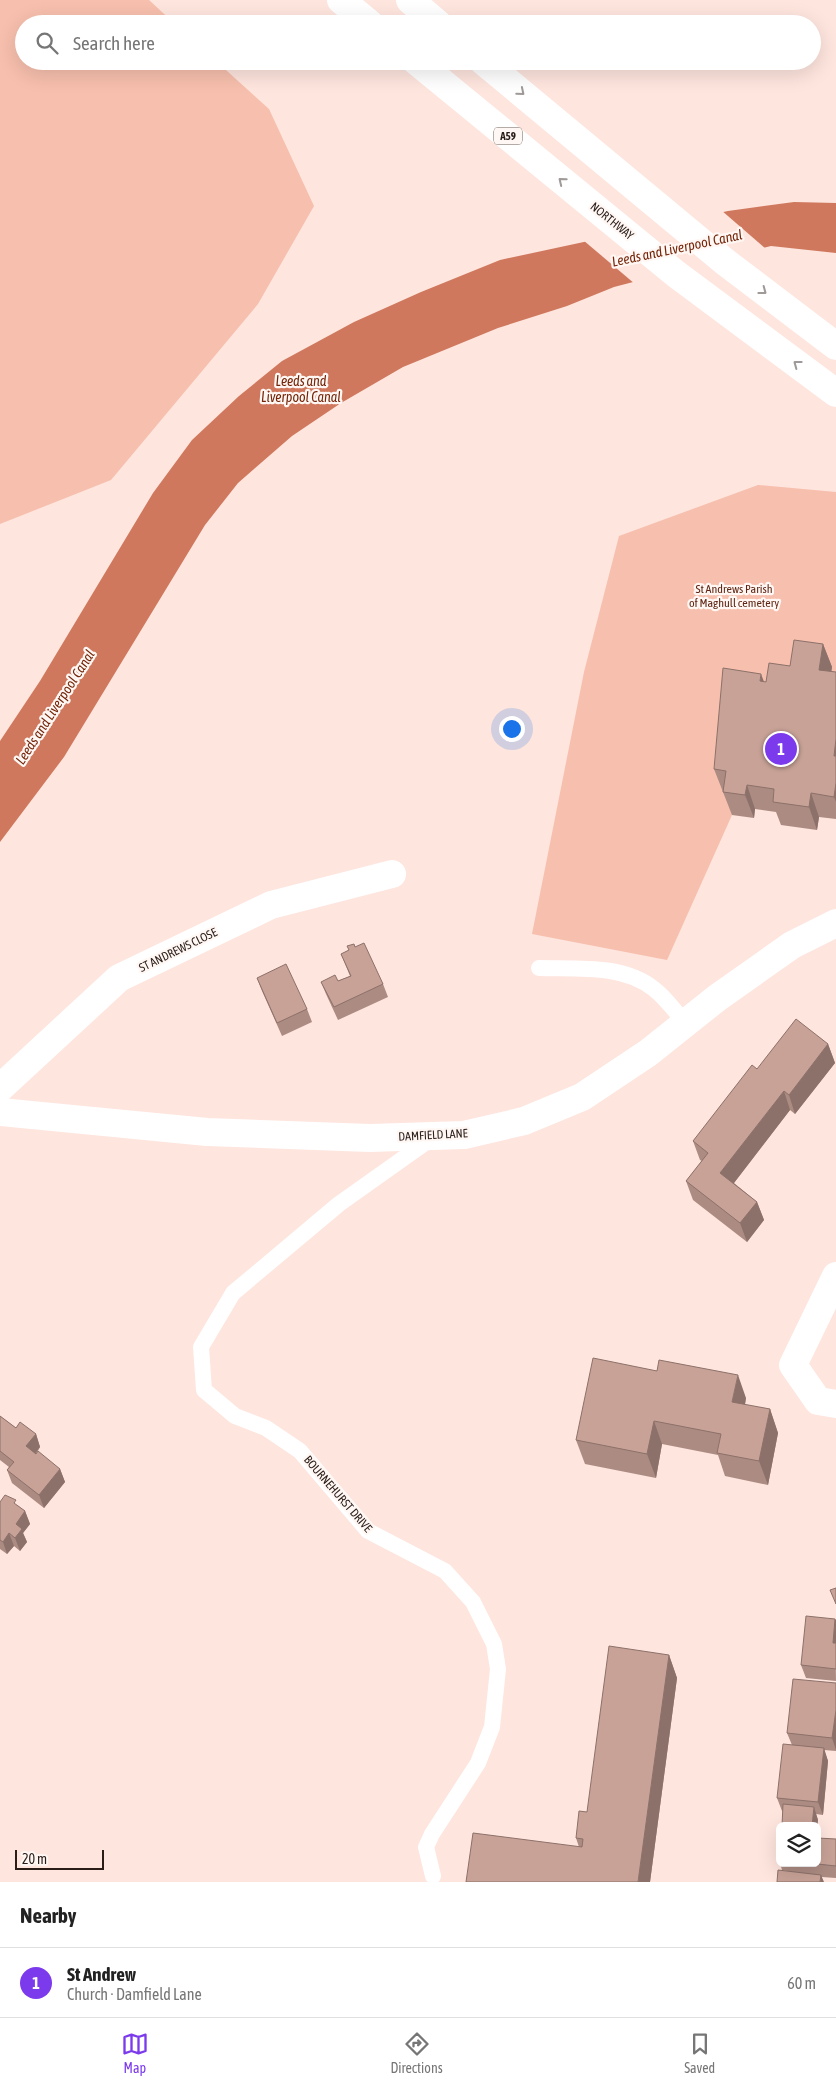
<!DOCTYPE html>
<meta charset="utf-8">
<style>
:root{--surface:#fff;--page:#f6f6f6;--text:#222;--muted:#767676;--line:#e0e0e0;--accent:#7c3aed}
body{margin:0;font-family:"Asap Condensed",sans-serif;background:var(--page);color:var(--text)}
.controls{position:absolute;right:15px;bottom:15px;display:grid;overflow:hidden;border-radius:8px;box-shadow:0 5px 20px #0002}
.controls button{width:45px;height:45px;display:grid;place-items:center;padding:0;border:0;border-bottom:1px solid var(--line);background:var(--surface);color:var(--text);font:25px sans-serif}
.scale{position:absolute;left:15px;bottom:12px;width:89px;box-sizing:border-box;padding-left:5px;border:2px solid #2a1c17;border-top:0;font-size:14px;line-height:18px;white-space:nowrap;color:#2a1c17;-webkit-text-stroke:4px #fff7f4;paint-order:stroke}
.you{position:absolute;left:511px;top:728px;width:18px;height:18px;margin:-12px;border:4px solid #fff;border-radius:50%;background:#1a73e8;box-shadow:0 0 0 8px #1a73e833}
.badge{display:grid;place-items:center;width:32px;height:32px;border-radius:50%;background:var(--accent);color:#fff;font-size:16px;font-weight:700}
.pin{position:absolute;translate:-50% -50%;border:2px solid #fff;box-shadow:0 1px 5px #0006}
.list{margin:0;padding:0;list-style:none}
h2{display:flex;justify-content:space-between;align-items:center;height:65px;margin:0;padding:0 20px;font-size:21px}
h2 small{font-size:16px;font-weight:400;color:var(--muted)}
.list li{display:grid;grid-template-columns:32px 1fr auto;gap:15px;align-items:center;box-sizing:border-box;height:70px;padding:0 20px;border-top:1px solid var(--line)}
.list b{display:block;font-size:19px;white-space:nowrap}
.list p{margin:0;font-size:16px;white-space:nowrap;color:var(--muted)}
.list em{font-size:16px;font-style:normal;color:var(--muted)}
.icon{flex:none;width:28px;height:28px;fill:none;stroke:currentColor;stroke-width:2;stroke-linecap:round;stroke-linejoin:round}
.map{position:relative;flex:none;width:836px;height:1882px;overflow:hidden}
.search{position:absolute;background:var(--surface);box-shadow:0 5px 20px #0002;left:15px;right:15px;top:15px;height:55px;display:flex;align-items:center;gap:12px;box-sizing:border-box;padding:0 18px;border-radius:28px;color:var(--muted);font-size:19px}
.sheet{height:135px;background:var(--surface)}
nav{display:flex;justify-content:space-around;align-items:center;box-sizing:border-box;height:70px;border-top:1px solid var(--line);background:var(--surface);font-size:14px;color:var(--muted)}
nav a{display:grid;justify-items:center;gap:2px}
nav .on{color:var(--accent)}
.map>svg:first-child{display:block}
.green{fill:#f7bfad}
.water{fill:#cf785d}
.pier{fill:#fee5de}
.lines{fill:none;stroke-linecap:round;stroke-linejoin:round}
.lane{stroke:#fff;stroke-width:16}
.street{stroke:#fff;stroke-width:28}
.highway{stroke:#fff;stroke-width:28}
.wall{fill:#ac8b82}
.shaded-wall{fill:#8c716a}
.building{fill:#c8a297;stroke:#8c716a}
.oneway{stroke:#9f9997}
.labels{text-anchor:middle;stroke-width:4.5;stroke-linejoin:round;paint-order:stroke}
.shield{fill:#fff7f4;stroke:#6a5e59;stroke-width:1}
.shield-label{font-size:11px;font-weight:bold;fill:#2a1c17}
.street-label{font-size:12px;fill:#2a1c17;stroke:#fff7f4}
.park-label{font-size:12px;fill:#5e2513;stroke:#fff7f4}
.water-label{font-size:14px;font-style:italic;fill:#742508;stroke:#fff7f4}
</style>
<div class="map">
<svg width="836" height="1882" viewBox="0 0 836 1882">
<rect width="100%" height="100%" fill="#fee5de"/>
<path class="green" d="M0,0H149L175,24H24V61H216L269,109L314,206L258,304L111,480L0,524Z
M758,485L836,492V694L723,792L735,794L732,815L667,960L532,934L584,672L619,536Z"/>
<path class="water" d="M794,202L836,203V253L771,246L614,287L567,306L498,328L403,367L341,403L292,436L238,483L205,525L64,757L0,842V741L40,681L153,493L192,440L239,396L282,361L354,322L421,292L500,260L728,211Z"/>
<path class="pier" d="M721,210L766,249L635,284L583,240Z"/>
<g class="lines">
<path class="lane" d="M539,968C577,969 623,964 654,989C666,998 675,1012 686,1023
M432,1138L339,1204L233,1293L201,1347L204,1390L235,1416L266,1428L300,1451L368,1531L445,1571L473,1602L494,1644L498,1669L492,1727L478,1763L432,1834L426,1847L433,1876"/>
<path class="street" d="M0,1088L119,978L271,905L392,874
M0,1112L207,1132L370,1138L464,1135L524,1121L582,1097L648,1053L717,998L792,945L836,923
M836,1276L793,1365L818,1401L836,1404"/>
<path class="highway" d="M341,0L370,24
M410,0L438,24
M416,61L676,274L836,393
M483,61L724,261L836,346"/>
</g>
<path class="wall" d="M823,644L832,667L831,672H836V819L819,817L817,830L781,825L776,812L755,809L754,818L732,815L714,769L764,682H766Z
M355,947L383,984L388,997L338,1020L326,994L321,982L338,981L350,976L341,954Z
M257,978L307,1009L312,1022L282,1036L262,991Z
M828,1044L835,1063L795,1114L790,1110L734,1183L757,1202L764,1220L747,1242L693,1200L686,1181L702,1161L700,1160L693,1141L757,1069Z
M746,1398L745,1405L770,1409L778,1433L768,1485L725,1476L718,1455L662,1444L656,1478L585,1464L576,1440Z
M0,1416L16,1428L36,1434L40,1447L36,1454L60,1469L65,1482L44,1508L12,1483L7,1470L9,1467L0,1460Z
M0,1502L18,1506L25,1511L30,1524L23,1533L27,1542L20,1551L14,1546L7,1554L0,1549Z
M835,1619L836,1681L806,1678L801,1665Z
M669,1655L677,1678L650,1882L579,1847L576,1838L587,1812Z
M836,1683V1751L824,1750L828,1761L823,1815L816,1814L818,1820L782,1811L777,1798L792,1745L787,1733Z
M836,1839V1878L822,1877L782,1870L780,1863H817Z"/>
<path class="shaded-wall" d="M823,644L832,667L828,693L819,670Z
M761,674L770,697L760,681Z
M836,739V763L834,756Z
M836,783V802L834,797Z
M747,785L755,809L754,818L745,795Z
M811,793L819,817L817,830L809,807Z
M828,1044L835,1063L795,1114L789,1095Z
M784,1091L790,1110L727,1192L720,1173Z
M757,1202L764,1220L747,1242L740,1223Z
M738,1375L746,1398L741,1425L732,1402Z
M770,1409L778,1433L768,1485L759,1461Z
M654,1421L662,1444L656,1478L647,1454Z
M36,1434L40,1447L31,1459L26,1446Z
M60,1469L65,1482L44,1508L39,1495Z
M25,1511L30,1524L23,1533L27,1542L20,1551L15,1538L16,1524Z
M9,1533L14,1546L7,1554L3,1542Z
M835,1619L836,1620V1651L833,1643Z
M669,1655L677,1678L650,1882H638Z
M836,1710V1750L832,1738Z
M824,1748L828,1761L823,1815L818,1802Z
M814,1807L818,1820L817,1834V1826H812Z
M821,1875L824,1882H820Z"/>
<path class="building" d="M794,640L823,644L819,670L836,672V739L834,756H836V783L834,797L811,793L809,807L773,802L774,789L747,785L745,795L723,792L726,771L714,769L723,668L761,674L760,681L766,682L769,663L790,666Z
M364,943L383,984L334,1007L321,982L335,975L338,981L351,976L341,954L349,950L347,946L354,944L355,947Z
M286,964L307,1009L277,1023L257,978Z
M796,1019L828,1044L789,1095L784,1091L720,1173L757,1202L740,1223L686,1181L708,1153L693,1141L752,1065L757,1069Z
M593,1358L657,1371L659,1360L738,1375L732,1402L770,1409L759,1461L717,1453L721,1434L654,1421L647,1454L576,1440Z
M0,1416L16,1428L20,1422L36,1434L26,1446L36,1454L38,1451L60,1469L39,1495L7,1470L14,1462L0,1451Z
M5,1495L16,1500L14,1503L25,1511L16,1524L22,1529L15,1538L9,1533L3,1542L0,1540V1502Z
M836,1588V1604L830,1590Z
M806,1616L835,1619L833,1643H836V1669L801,1665Z
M609,1646L669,1655L638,1882H466L473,1833L582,1847L583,1839L576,1838L579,1811L587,1812Z
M793,1679L836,1683V1710L832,1738L787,1733Z
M783,1744L824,1748L818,1802L777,1798Z
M783,1804L814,1807L812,1826H782Z
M817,1838L836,1839V1866L808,1863H817Z
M778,1870L821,1875L820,1882H777Z"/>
<defs><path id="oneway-chevron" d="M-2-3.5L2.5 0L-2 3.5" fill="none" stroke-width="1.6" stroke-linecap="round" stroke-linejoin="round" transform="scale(1.25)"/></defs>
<g class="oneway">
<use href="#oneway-chevron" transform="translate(521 92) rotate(40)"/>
<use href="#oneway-chevron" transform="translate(562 181) rotate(-141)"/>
<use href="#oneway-chevron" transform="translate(763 291) rotate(37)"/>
<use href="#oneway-chevron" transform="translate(797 364) rotate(-143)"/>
</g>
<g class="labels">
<rect class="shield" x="494" y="127.5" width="28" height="17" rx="4"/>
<g class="shield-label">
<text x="508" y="140">A59</text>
</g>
<g class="street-label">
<text transform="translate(612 221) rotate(39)" y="4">NORTHWAY</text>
<text transform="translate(178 950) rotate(-26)" y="4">ST ANDREWS CLOSE</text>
<text transform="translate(433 1135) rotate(-3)" y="4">DAMFIELD LANE</text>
<text transform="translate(338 1494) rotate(49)" y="4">BOURNEHURST DRIVE</text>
</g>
<g class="park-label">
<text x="734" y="593">St Andrews Parish<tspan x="734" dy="14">of Maghull cemetery</tspan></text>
</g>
<g class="water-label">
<text transform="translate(677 248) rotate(-12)" y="5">Leeds and Liverpool Canal</text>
<text x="301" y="386">Leeds and<tspan x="301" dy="16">Liverpool Canal</tspan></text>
<text transform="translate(55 707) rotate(-57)" y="5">Leeds and Liverpool Canal</text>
</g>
</g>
</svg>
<div class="controls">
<button><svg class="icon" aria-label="layers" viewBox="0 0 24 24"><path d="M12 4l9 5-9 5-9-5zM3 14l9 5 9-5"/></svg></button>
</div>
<div class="scale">20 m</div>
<div class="you"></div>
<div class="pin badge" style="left:781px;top:749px">1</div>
<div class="search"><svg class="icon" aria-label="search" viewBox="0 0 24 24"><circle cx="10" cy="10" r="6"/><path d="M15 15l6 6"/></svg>Search here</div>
</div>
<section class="sheet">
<h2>Nearby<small></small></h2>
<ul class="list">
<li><span class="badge">1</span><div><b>St Andrew</b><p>Church · Damfield Lane</p></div><em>60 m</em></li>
</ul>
</section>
<nav>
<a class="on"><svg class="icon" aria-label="map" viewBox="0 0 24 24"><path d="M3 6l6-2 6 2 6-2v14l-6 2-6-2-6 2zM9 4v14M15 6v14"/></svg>Map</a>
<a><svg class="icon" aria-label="directions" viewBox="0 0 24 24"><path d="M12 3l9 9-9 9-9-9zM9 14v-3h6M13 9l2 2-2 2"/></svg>Directions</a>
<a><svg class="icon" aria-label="saved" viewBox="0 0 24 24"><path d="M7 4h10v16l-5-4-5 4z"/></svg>Saved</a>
</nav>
